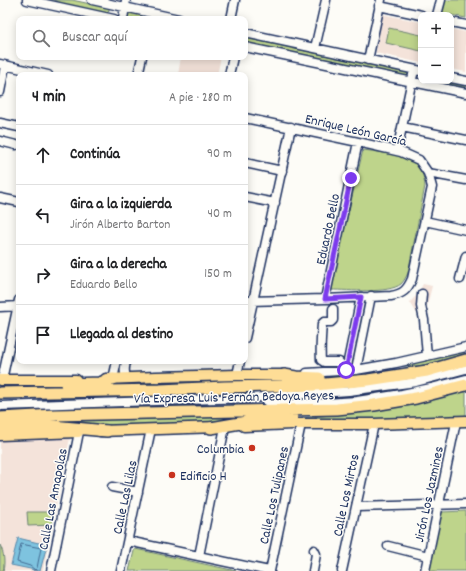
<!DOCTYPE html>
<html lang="es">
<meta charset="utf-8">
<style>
:root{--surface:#fff;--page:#f2f2f2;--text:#202124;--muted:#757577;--line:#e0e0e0}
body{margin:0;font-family:Dekko,sans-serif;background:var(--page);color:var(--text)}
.controls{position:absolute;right:12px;top:12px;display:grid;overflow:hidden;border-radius:8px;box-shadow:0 2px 10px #0003}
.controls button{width:36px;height:36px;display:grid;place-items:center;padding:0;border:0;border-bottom:1px solid var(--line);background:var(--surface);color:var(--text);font:20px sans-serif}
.stop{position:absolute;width:12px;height:12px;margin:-9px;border:3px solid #7c3aed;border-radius:50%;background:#fff}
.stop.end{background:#7c3aed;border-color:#fff;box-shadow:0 1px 4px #0008}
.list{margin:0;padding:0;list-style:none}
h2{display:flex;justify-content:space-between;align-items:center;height:52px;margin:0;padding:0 16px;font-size:17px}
h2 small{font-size:13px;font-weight:400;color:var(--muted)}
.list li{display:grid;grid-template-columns:26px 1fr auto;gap:12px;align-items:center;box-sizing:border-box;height:60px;padding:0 16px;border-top:1px solid var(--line)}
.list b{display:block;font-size:15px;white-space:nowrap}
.list p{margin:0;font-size:13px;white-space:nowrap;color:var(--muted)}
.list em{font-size:13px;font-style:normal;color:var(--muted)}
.icon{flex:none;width:22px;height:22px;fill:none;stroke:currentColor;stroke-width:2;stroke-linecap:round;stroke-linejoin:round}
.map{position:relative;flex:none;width:466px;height:571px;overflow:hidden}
.search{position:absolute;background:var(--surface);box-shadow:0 2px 10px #0003;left:16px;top:16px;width:232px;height:44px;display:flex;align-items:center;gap:10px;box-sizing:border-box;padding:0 14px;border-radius:8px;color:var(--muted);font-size:15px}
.panel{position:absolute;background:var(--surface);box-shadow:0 2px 10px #0003;left:16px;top:72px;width:232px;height:292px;border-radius:8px}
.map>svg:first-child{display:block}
.built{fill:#f4e3da}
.green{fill:#bed48b;stroke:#6c8274}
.water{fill:#7ec3df;stroke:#5688ab}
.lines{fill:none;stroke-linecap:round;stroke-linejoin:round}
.shore{stroke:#436a92;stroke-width:1}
.minor-casing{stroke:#1b2f5e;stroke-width:11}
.major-casing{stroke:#1b2f5e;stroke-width:13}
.highway-casing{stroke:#1b2f5e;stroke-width:14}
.minor{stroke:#fdfcf7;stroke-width:8}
.major{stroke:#fedd96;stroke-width:10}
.highway{stroke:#fedd96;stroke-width:11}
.route{stroke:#7c3aed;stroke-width:5}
.poi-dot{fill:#c8321e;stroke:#fdfcf7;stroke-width:1.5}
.labels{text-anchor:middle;stroke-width:3;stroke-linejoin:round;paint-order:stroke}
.street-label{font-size:14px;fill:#1b2f5e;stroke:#fdfcf7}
.poi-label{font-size:14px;fill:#1b2f5e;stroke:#fdfcf7;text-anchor:end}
</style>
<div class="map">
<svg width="466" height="571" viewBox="0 0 466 571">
<rect width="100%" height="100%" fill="#fdfcf7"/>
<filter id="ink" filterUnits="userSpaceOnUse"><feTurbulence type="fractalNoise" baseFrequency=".025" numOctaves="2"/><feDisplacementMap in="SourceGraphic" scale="8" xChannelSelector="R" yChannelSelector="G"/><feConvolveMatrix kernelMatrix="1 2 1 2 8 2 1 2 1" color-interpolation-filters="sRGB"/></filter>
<g filter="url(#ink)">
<path class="built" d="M382,14L421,22V63L376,53Z
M451,29L466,32V72L451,69Z
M181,57H221L217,75H178Z
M423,284L432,286L424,318L419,317L410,302L417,295Z
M70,438L43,571H0V440Z"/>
<path class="green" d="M47,0H72L109,8V10L106,14Z
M443,0H466V18L440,13Z
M128,12L162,19H136L127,17Z
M389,28L421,35V51L386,43Z
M246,38L407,73L408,75V78L245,45Z
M425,81H448L466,85V89Z
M363,150C378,152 410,155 419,168C423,173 424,179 425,186L408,273C406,277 404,281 401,284C389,294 348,290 331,290V287Z
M464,351L465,355L419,366H397Z
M272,376L298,380L163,385L162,379Z
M155,381V386H108L130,382Z
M466,391V417L253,423L341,414L414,402Z
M250,416L246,418L187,425L113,427L76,424L78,420Z
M466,511V571H427L440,512Z
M27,512H52V525L28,526Z
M0,545C4,553 5,562 3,571H0Z
M135,549L140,550L236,571H129L134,551Z"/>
<path class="water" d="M18,538L47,545L40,571L11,565Z"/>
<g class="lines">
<path class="shore" d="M33,571L35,570L30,566L17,562L21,544L41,548L37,568L35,570L37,571"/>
<defs>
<path id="minor" d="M27,0L114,19
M92,0L179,19
M379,6L421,15
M437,15L441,0
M123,19L126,0
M231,19L235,0
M451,22L466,25
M245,33L421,71
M245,47L466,93
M315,48L326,0
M368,60L381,0
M0,64L48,75
M138,75L142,57
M229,75L233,57
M451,78L466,81
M0,92L5,66
M245,118L358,142L401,152L419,160L428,173L432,187L412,279C407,290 403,294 391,296L325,299L245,301
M0,123L19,127
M402,127L466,140
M0,141L16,145
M397,151L414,70
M245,163L282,171
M428,173L466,180
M245,197L275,203
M0,198L19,202
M425,221L466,230
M460,279L466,256
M422,294L421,306L424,320L427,356
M325,299L358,142
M0,307L19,306
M333,309V320L331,322H324L322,324C321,336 320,348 321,360L324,362H339L340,363V371
M245,338L291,127
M126,361C125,367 123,373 127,378
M356,370L371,296
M346,371L361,297
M307,373L356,370L396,363L466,347
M237,375L240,361
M113,379L117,361
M2,380L19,300
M267,401L294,404L326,403L357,401L402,394L431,388L466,379
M0,406L249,398L349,391L416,382L466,369
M112,487L138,492
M356,507L466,504
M128,541L269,571
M388,546L428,556
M199,556L225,427
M51,571L79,432
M121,571L151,429
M270,571L301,424
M313,571L316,554L314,550
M342,571L374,424
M425,571L456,422"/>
<path id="major" d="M106,379L156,377L237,375H284
M0,380H76
M244,426L293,424H374L466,421
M100,431L218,427
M0,435L78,432"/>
<path id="highway" d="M284,375L296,377L319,378
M66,384L99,383L113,379
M0,393L160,390L225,387L315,385L368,380L427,371L466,360
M0,418L55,415L337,409L374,405L416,398L466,385
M0,427L52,426L107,431
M211,428L258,420L292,418"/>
</defs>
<use href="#minor" class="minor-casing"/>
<use href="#major" class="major-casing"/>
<use href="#highway" class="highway-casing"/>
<use href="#minor" class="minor"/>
<use href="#major" class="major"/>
<use href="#highway" class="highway"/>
</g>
</g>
<g class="lines" filter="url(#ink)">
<path class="route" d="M346,370L361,297L325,299L351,178"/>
</g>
<g class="poi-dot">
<circle cx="252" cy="448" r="4"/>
<circle cx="172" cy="475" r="4"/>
</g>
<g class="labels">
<g class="street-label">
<text transform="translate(356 129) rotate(13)" y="5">Enrique León García</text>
<text transform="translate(327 229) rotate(-78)" y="5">Eduardo Bello</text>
<text transform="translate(234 396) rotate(-1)" y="5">Vía Expresa Luis Fernán Bedoya Reyes</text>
<text transform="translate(428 494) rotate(-78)" y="5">Jirón Los Jazmines</text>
<text transform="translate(273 495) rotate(-78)" y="5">Calle Los Tulipanes</text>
<text transform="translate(345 495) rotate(-78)" y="5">Calle Los Mirtos</text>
<text transform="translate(124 497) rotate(-78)" y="5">Calle Las Lilas</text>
<text transform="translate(52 499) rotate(-79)" y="5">Calle Las Amapolas</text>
</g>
<g class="poi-label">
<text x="244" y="453">Columbia</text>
<text x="180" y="480" text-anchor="start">Edificio H</text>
</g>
</g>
</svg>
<div class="controls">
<button>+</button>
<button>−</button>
</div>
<div class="stop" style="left:346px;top:370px"></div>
<div class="stop end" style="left:351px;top:178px"></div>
<div class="search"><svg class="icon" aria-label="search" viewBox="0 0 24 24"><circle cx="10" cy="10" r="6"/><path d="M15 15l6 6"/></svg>Buscar aquí</div>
<section class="panel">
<h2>4 min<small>A pie · 280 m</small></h2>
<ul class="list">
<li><svg class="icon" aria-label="ahead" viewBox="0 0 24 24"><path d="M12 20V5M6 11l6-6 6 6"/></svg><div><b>Continúa</b></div><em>90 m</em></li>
<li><svg class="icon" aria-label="left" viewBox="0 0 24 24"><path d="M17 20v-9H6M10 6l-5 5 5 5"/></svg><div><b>Gira a la izquierda</b><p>Jirón Alberto Barton</p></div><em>40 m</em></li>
<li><svg class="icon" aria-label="right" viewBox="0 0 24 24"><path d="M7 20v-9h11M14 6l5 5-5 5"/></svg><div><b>Gira a la derecha</b><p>Eduardo Bello</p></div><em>150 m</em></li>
<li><svg class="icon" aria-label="arrive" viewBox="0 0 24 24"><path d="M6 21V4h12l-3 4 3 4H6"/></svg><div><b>Llegada al destino</b></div></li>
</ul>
</section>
</div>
